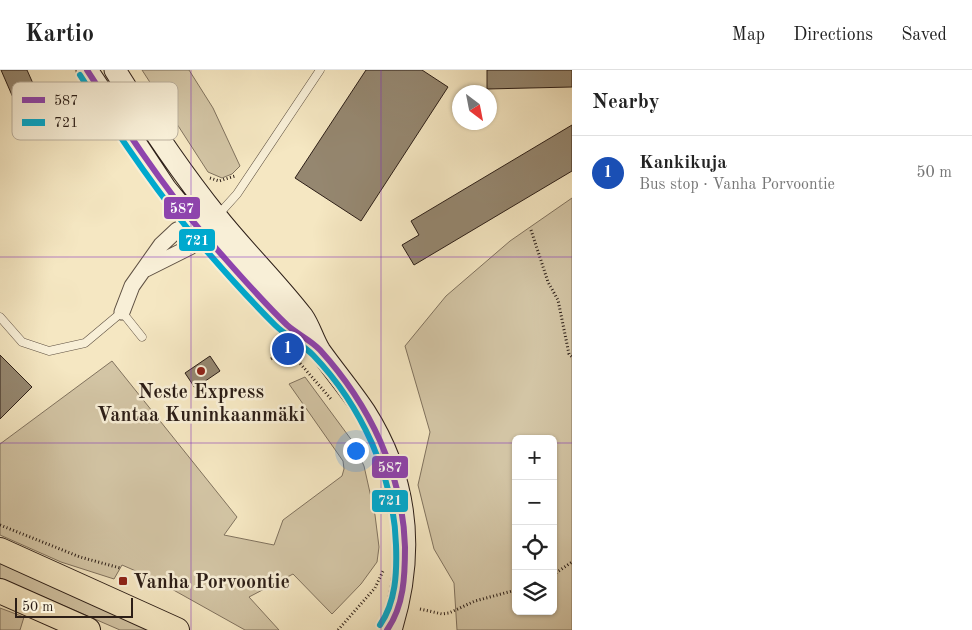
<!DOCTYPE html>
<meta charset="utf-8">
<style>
:root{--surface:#fff;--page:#f2f2f2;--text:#222;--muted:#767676;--line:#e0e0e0;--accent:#8f2418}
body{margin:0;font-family:"Old Standard TT",serif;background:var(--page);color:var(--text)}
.controls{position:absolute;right:15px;bottom:15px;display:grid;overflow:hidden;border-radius:8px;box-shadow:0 1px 4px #0004}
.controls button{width:45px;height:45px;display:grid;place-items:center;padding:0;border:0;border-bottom:1px solid var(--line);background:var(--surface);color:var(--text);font:25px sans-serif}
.compass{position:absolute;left:452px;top:15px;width:45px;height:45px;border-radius:50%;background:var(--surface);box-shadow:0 1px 4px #0004;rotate:148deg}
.scale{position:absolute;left:15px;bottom:12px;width:118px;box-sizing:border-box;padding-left:5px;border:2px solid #2c1e17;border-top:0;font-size:14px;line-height:18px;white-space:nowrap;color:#2c1e17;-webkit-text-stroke:4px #f8efd7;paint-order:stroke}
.you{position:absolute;left:355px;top:380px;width:18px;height:18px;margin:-12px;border:4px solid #fff;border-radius:50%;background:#1a73e8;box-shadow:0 0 0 8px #1a73e833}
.badge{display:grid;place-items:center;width:32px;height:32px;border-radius:50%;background:var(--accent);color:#fff;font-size:16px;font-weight:700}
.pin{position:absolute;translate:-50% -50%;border:2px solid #fff;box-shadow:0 1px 5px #0006}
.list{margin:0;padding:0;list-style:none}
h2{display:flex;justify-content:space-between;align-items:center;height:65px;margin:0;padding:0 20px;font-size:21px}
h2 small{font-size:16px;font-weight:400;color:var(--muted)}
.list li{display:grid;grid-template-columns:32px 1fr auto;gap:15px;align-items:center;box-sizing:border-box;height:75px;padding:0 20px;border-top:1px solid var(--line)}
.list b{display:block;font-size:19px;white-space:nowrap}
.list p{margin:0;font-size:16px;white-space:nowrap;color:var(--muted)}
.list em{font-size:16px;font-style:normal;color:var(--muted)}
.icon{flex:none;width:28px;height:28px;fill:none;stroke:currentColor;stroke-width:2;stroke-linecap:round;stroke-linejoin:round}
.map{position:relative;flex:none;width:572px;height:560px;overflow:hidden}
header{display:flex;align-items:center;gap:30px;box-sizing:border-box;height:70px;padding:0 25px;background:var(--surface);border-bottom:1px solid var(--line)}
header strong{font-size:24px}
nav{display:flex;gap:28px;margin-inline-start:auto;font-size:18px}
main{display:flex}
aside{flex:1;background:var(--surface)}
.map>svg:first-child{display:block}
.green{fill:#d3c5a5;stroke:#80725e;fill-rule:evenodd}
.building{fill:#958770;stroke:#2c1e17}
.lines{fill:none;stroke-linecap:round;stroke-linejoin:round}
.lane-casing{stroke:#5e5042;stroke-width:9}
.street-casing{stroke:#5e5042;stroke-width:17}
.secondary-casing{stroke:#2c1e17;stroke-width:23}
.primary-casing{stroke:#2c1e17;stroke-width:26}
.path{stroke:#2c1e17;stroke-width:3;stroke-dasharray:1 2.5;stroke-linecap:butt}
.lane{stroke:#f8efd7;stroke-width:8}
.street{stroke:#f8efd7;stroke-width:15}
.secondary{stroke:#f8efd7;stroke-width:21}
.primary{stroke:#f5e7c2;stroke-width:24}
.bus-1-casing{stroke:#f8efd7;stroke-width:10}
.bus-2-casing{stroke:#f8efd7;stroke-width:10}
.bus-1{stroke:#8e44ad;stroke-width:6}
.bus-2{stroke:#00a9ce;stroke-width:6}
.grid{fill:none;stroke:#7b2cbf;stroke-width:1;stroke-opacity:0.55}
.poi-dot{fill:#8f2418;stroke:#f8efd7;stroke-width:2}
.labels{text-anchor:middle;stroke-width:5;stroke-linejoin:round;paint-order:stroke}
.poi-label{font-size:20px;font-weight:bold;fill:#2c1e17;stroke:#f8efd7}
.key{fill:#f8efd7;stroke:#bbb09d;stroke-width:1}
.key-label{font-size:14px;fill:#2c1e17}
.line-badge{stroke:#f8efd7;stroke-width:2}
.badge-label{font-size:14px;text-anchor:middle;font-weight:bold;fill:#fff}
</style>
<header>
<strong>Kartio</strong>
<nav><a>Map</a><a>Directions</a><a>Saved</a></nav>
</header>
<main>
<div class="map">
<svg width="572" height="560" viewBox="0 0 572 560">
<rect width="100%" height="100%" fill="#f5e7c2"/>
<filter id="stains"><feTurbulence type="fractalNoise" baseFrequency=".004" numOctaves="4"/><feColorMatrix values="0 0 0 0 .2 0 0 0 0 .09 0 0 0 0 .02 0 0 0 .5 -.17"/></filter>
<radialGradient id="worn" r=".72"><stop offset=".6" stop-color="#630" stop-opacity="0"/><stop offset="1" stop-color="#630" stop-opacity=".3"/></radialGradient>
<path class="green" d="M142,0H189L213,38L240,96L232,104L222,108L208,102Z
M572,128V560H457L454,513L434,479L418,415L430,362L405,276L446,226L510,171ZM516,369H553V541H516Z
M112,291L237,447L224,465L274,475L283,450L342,406L344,399L343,391L289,314L305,307L353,372L364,396L375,445L379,477L377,492L361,514L332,544L293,504L249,527L279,560H245L152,508L122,495L114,509L61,492L0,465V374Z
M0,491L152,560H120L0,508Z
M0,538L24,547L20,560H0Z"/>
<path class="building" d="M1,0H27L43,36L21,46Z
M366,0H422L448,17L361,151L295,108Z
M487,0H572V17L487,19Z
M572,55V101L414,195L402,175L419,165L411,151Z
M0,285L32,317L0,349Z
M210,286L220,301L195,318L185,303Z"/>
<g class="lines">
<defs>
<path id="lane" d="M218,145L237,124L320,0
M0,247L22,272L49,281L85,273L122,242L142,267"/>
<path id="street" d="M146,199L190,177L208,158
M122,242L132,216L161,175L177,160L203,150"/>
<path id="secondary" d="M87,0L166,119L204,165L294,262L317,277
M115,0C146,50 180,101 217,147C244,181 276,212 303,247C310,257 313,270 320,281C335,302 351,321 365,342C409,411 415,483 391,560"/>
<path id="primary" d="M0,480L177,560
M0,521L88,560"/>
</defs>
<use href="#lane" class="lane-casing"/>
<use href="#street" class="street-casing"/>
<use href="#secondary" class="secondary-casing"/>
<use href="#primary" class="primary-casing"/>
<path class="path" d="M210,108L219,111L235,106
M531,160L548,212L558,230L569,284L572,287
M291,283L331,329
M271,289L287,279
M0,455L80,487L120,498
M553,505L572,492
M420,539L442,544L449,543L475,531L516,520
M338,560L375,518L384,499"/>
<use href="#lane" class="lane"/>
<use href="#street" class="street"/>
<use href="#secondary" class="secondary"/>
<use href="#primary" class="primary"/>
<defs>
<path id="bus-1" d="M87,0C124,57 161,114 205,166C232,196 258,227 287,255C297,264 311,270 320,280C369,334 403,403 405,477C405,506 404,536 387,560"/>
<path id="bus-2" d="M80,5C116,62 154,119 198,171C223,200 248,228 275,255C286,266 302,274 313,285C361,335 394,406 396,475C397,502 396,532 380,555"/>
</defs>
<use href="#bus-1" class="bus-1-casing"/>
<use href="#bus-2" class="bus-2-casing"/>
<use href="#bus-1" class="bus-1"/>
<use href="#bus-2" class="bus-2"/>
</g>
<path class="grid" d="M191,0V560M381,0V560M0,187H572M0,373H516M553,373H572"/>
<g class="poi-dot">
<circle cx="201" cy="301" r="5"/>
<rect x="118" y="506" width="10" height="10" rx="2.5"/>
</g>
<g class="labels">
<g class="poi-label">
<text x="201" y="328">Neste Express<tspan x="201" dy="23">Vantaa Kuninkaanmäki</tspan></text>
<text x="133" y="518" text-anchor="start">Vanha Porvoontie</text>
</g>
</g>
<rect x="12" y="12" width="166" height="58" rx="8" class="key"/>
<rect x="22" y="27" width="23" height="6" fill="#8e44ad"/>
<rect x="22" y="49" width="23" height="7" fill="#00a9ce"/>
<g class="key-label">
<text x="54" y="35">587</text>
<text x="54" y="57">721</text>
</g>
<g class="line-badge">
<rect x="163" y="126" width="38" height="24" rx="5" fill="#8e44ad"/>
<rect x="178" y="158" width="38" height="24" rx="5" fill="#00a9ce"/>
<rect x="371" y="385" width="38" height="24" rx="5" fill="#8e44ad"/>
<rect x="371" y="419" width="38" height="24" rx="5" fill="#00a9ce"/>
</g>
<g class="badge-label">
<text x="182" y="143">587</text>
<text x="197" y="175">721</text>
<text x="390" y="402">587</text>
<text x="390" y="435">721</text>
</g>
<rect width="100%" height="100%" filter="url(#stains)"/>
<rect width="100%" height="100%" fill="url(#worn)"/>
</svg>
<div class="controls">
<button>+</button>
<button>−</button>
<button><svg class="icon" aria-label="locate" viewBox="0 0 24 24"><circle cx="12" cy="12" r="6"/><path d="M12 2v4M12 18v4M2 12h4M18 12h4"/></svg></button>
<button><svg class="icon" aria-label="layers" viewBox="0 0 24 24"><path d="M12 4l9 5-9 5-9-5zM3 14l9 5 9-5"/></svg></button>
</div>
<svg class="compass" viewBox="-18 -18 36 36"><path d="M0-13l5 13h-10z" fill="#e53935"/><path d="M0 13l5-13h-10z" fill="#767676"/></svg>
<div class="scale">50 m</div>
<div class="you"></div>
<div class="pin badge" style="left:288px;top:279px;background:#1a4fb4">1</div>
</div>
<aside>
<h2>Nearby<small></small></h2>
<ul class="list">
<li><span class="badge" style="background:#1a4fb4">1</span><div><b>Kankikuja</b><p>Bus stop · Vanha Porvoontie</p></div><em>50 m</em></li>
</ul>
</aside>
</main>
